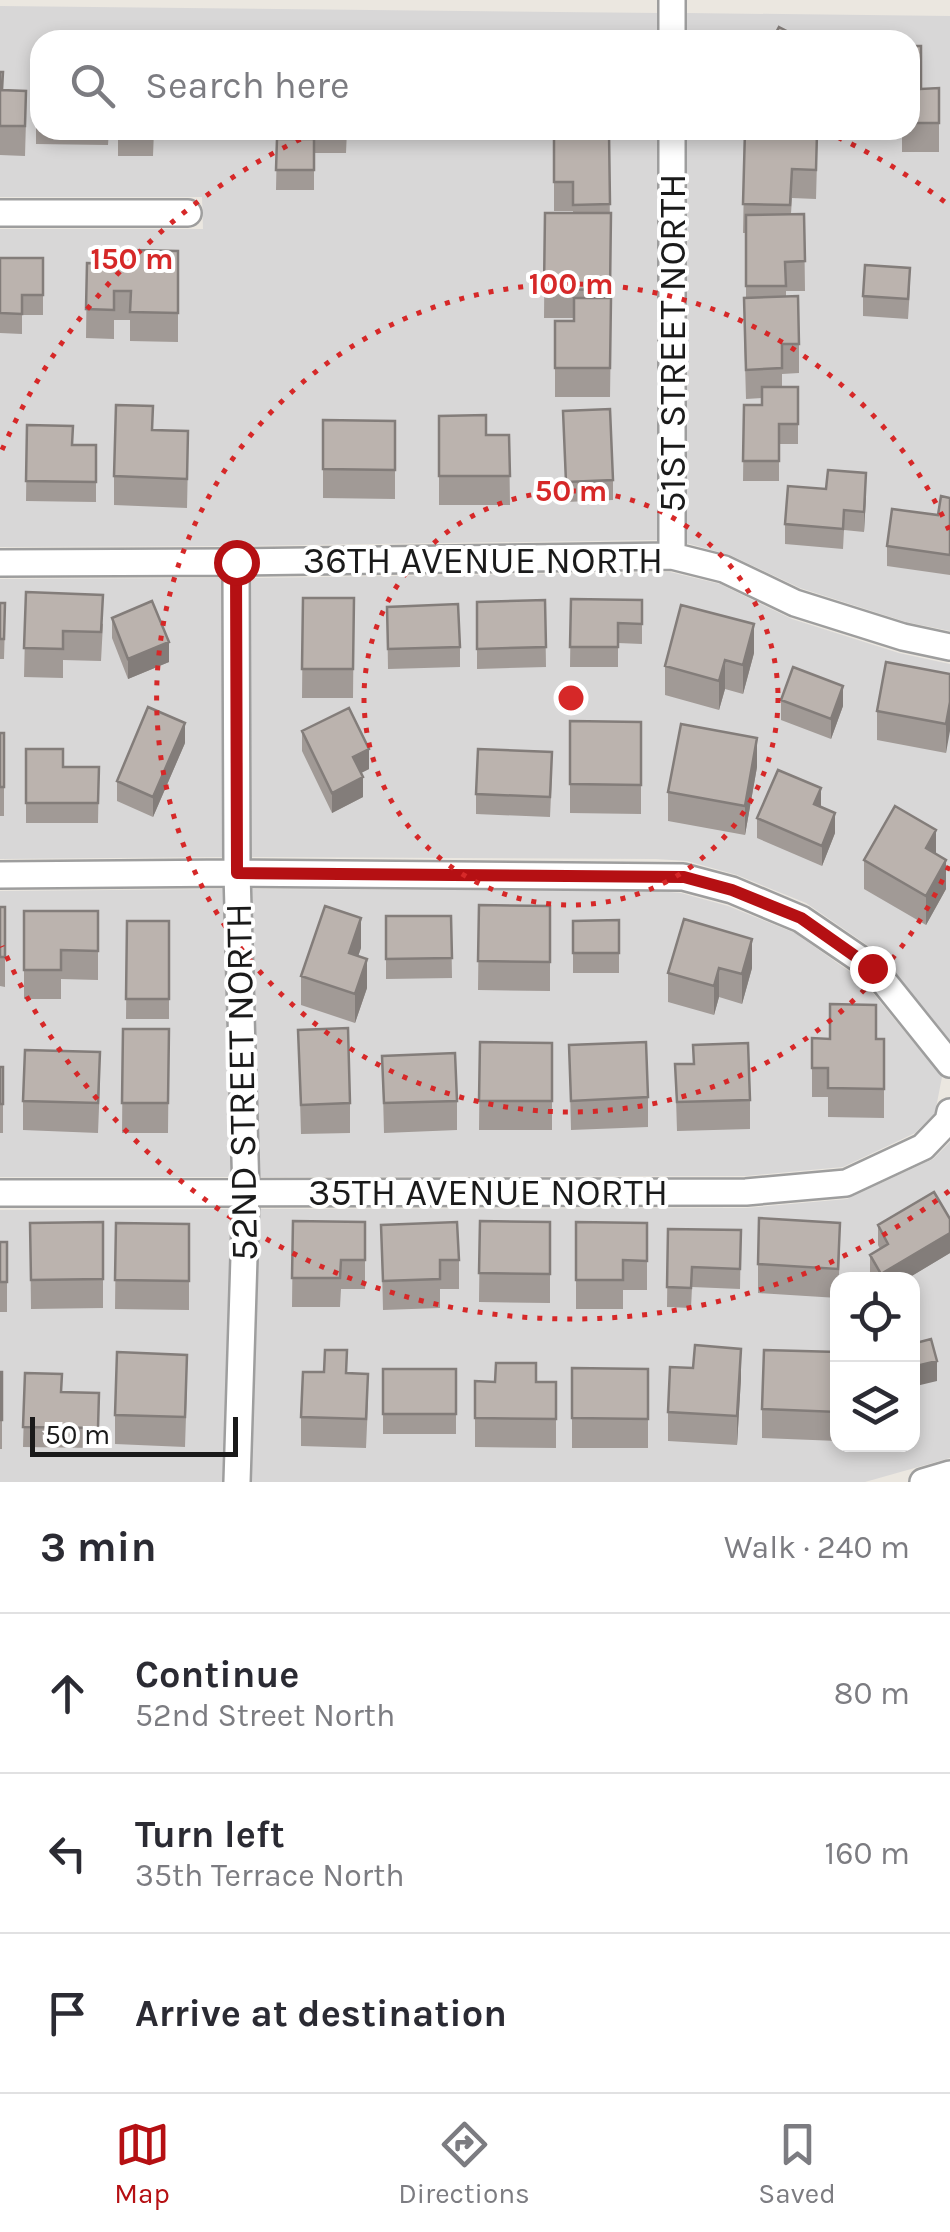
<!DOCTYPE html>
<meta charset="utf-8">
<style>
:root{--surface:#fff;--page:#f7f7f7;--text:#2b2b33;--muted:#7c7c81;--line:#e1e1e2;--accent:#b51013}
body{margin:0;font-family:Karla,sans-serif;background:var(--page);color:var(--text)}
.controls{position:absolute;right:30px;bottom:30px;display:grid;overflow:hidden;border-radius:20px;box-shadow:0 5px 15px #0003}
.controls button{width:90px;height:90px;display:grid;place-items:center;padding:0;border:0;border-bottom:2px solid var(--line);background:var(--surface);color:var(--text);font:50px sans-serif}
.scale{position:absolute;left:30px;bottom:25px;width:208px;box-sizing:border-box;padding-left:10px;border:5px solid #1a1a1a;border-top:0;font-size:28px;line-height:35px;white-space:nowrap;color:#1a1a1a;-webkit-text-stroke:8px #fff;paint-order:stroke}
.stop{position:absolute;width:30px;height:30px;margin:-22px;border:8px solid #b51013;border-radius:50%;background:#fff}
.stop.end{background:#b51013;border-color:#fff;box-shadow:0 2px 10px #0008}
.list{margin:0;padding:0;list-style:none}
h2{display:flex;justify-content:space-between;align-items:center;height:130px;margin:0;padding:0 40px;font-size:42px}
h2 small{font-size:32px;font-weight:400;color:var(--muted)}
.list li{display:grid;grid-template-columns:65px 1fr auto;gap:30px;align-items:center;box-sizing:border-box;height:160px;padding:0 40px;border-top:2px solid var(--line)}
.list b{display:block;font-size:38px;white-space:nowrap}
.list p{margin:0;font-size:32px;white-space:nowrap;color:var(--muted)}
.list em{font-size:32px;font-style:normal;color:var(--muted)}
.icon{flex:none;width:55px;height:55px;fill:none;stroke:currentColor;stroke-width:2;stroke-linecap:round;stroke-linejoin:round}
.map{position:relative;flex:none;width:950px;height:1482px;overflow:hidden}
.search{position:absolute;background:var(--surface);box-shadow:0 5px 15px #0003;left:30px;right:30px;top:30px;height:110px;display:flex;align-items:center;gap:25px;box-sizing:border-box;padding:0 35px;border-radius:30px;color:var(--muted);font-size:38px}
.sheet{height:610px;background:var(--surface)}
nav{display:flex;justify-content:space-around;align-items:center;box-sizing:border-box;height:140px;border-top:2px solid var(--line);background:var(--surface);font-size:28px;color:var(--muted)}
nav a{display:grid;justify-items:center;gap:5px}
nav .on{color:var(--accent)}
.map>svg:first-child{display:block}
.residential{fill:#d8d7d7;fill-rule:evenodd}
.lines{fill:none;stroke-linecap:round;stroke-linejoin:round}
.minor-casing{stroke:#9e9e9e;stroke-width:30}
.minor{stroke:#fff;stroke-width:25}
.wall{fill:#a19a96}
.shaded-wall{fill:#837d7a}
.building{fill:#bbb3ae;stroke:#837d7a;stroke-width:2.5}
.route{stroke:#b51013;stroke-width:12}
.ring{fill:none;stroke:#d62828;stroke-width:5;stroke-dasharray:5 10}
.labels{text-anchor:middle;stroke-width:8;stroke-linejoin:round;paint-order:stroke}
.street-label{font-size:38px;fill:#1a1a1a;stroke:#fff}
.centre{fill:#d62828;stroke:#fff;stroke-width:5}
.ring-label{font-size:30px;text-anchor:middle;font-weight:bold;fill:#d62828;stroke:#fff;stroke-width:8;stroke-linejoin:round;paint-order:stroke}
</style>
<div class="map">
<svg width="950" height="1482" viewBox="0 0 950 1482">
<rect width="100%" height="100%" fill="#ebe7e0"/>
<path class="residential" d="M0,6L658,13V40H40V130H658V540L236,546L0,547V229H203L202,197H0Z
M687,13L950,16V631L906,622L800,588L730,555L686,543L687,130H910V40H687Z
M670,572L720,584L792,619L899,653L950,664V1040L880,954L806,903L737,875L687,861L656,859L252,857L250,578Z
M222,578L223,857L0,859V579Z
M223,889L232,1177H0V891Z
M252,889L656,891L681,893L728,906L795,933L863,981L942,1077L935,1113L915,1133L843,1167L746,1176L260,1177Z
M950,1142V1458L865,1482H251L260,1209L746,1208L847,1199L933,1159ZM838,1280H912V1444H838Z
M232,1209L223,1482H0V1210Z"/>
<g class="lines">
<defs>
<path id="minor" d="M672,40V0
M0,213H188
M672,556V130
M236,562L237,873L246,1193L237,1482
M0,563L236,562L672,556L724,569L795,603L903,637L950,647
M0,875L237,873L683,877L732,890L801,919L873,968L950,1064
M0,1193L746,1192L846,1183L923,1147L948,1121L950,1112
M923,1482L950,1474"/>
</defs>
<use href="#minor" class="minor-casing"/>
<use href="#minor" class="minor"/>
</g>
<path class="wall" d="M910,46L921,89L939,88V152H902V133L841,134V130H910Z
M0,72L3,90L26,120L25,156L0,155Z
M36,78H40V130H109L108,145L36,144Z
M118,130H154L153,156H118Z
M285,130H347L346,153H314V190H276L277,139H285Z
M565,130H595L589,133H609L611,327L610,397H555V321H574V318H544L545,213H573V211H554V134H567Z
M745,130H799L798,132L817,162L816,199L792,198L791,214H804L805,291H786V296L799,344V373L782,374V387H798V444H779V481H743L744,405H762V398L746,399L744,327V298H746V233H743Z
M178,251V342L130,341V320H114V339L86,338L87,263L131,264Z
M0,258H43V315H22V334L0,333Z
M910,288L908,319L863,316V296Z
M563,411L613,480V500L566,502Z
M439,416L486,435H509L510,505H439Z
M323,420L395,421V499L323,498Z
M27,425L73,445H96V502L26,501Z
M153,430L188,460L187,508L114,505V476Z
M866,493L864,532L844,530L843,549L785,544V524Z
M950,498V575L887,566V546L938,515Z
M26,592L103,624L101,661L63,660V678L24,677Z
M303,598H354L353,698H302Z
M571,599L642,600V644L618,643V667H570Z
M545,600L546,667L477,669V602Z
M0,603L5,623L4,659H0Z
M387,607L460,647V667L388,669Z
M112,618L169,662L128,679L112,638Z
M754,653L743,694L725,689L719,710L665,695V666Z
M950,674L946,753L877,740V711Z
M781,700L843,706L831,739L781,720Z
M570,721L641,722V814L570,813Z
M302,731L369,769L361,773L363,797L332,813L302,751Z
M0,733H4V816H0Z
M185,743L153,817L117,801V781Z
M26,749L63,767H99L98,823H26Z
M757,767L745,835L668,821V792Z
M552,772L550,817L476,814V794Z
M821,807L835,833L822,866L757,838V818Z
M936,854L946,889L926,925L864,889V860Z
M479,905L550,906V991L478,990Z
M0,907H5V987L0,986Z
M24,911H98V980L61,979V999H24Z
M386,916H451L452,978L386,979Z
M684,919L752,968L742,1004L719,997L714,1015L668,1002V973Z
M619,920V973H573V921Z
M127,921H169V1019H126Z
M361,948L358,956L367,988L355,1023L301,1005V976Z
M123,1029H169L168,1133H122Z
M298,1030L350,1103V1133L301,1134Z
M812,1038L884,1039V1118L828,1117V1097H812Z
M480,1042L552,1043V1130H479Z
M569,1045L648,1097V1127L571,1130Z
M382,1056L457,1101V1130L384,1133Z
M675,1064L750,1100V1129L677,1131Z
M0,1067H3V1133H0Z
M100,1082L98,1133L23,1130V1101Z
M950,1219V1253L905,1280H872L870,1275V1255L880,1249L878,1245V1225Z
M293,1221L365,1222V1289H341L340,1307H292Z
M480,1221L550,1222V1303L479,1302Z
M103,1222V1308L31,1309L30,1223Z
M576,1222L647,1223V1290H623V1309H576Z
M116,1223L189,1224V1310L115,1309Z
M381,1225L459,1260V1289H440V1308L383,1310Z
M668,1229L741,1230L740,1289L692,1287L691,1308L667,1307Z
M0,1242H7V1312H0Z
M840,1252L838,1298L758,1293V1264Z
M838,1352V1441L762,1438V1409Z
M572,1368L648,1369V1448H572Z
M383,1369H456V1434H383Z
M0,1372H2V1449H0Z
M25,1373L62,1392L99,1393L98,1448L23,1447Z
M347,1373L368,1403L366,1448L301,1446V1417Z
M741,1378L737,1445L668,1441V1412Z
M475,1381L556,1382V1448L475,1447Z
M187,1384L185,1447L115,1444V1415Z"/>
<path class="shaded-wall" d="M572,130H595L572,143Z
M866,473V493L864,532V512Z
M754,624V653L743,694V665Z
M169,642V662L128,679V659Z
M725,660V689L719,710V681Z
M843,686V706L831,739V719Z
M950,702V731L946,753V724Z
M185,723V743L153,817V797Z
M757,738V767L745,835V806Z
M369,749V769L353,777V757Z
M363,777V797L332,813V793Z
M821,788V808L814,804Z
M835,813V833L822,866V846Z
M936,830V859L926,848Z
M946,860V889L926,925V896Z
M361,918V948L349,982V953Z
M752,939V968L742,1004V974Z
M367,959V988L355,1023V994Z
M719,968V997L714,1015V986Z
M950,1233V1253L905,1280H881V1274Z
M741,1349V1378L737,1445V1416Z
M937,1361V1381L912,1387V1367Z"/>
<path class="building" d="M779,27L804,40H772Z
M303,32L337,33V40H303Z
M910,46H921V89L939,88V123H910Z
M0,72H3L2,90L26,91L25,126H0Z
M36,78H40V124H36Z
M118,130H153V136H118Z
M745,130L817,133L816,170L792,169L790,205L743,204Z
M609,133L610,204L573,205V182H554V134Z
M277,139H314V170H276Z
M545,213H611L610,290L544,289Z
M804,214L805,261L785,262L786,286H746V215Z
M131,250L178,251V313L130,312L131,291H114V310L86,309L87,263L131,264Z
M0,258H43V295H22V314L0,313Z
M865,265L910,268L908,299L863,296Z
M798,296L799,344H782V368L746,370L744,298Z
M574,298H611L610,368H555V321H574Z
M762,387H798V424H779V461H743L744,405H762Z
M116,405L153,406L152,430L188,431L187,479L114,476Z
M610,409L613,480L566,482L563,411Z
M486,415V435H509L510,476H439V416Z
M323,420L395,421V470L323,469Z
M27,425L73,426L72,445H96V482L26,481Z
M828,470L866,473L864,512L844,510L843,529L785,524L788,486L826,489Z
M941,496L950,498V555L887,546L892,509L938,515Z
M26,592L103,595L101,632L63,631V649L24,648Z
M303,598H354L353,669H302Z
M571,599L642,600V624L618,623V647H570Z
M545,600L546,647L477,649V602Z
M152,601L169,642L128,659L112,618Z
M0,603H5L4,639H0Z
M458,604L460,647L388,649L387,607Z
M681,605L754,624L743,665L725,660L719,681L665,666Z
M886,662L950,674V702L946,724L877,711Z
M793,667L843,686L831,719L781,700Z
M148,707L185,723L153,797L117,781Z
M349,708L369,749L353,757L363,777L332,793L302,731Z
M570,721L641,722V785L570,784Z
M681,724L757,738L745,806L668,792Z
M0,733H4V787H0Z
M26,749H63V767H99L98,803H26Z
M478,749L552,752L550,797L476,794Z
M778,770L821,788L814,804L835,813L822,846L757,818Z
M895,806L936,830L926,848L946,860L926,896L864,860Z
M479,905L550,906V962L478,961Z
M325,906L361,918L349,953L367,959L355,994L301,976Z
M0,907H5V957H0Z
M24,911H98V951L61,950V970H24Z
M386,916H451L452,958L386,959Z
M684,919L752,939L742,974L719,968L714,986L668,973Z
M619,920V953H573V921Z
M127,921H169V999H126Z
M830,1004L876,1005V1039H884V1089L828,1088V1068H812V1038L830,1039Z
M348,1028L350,1103L301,1105L298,1030Z
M123,1029H169L168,1103H122Z
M480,1042L552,1043V1101H479Z
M646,1042L648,1097L571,1101L569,1045Z
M748,1043L750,1100L677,1102L675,1064H694L693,1045Z
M25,1050L100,1052L98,1103L23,1101Z
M455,1053L457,1101L384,1103L382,1056Z
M0,1067H3V1104H0Z
M934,1192L950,1219V1233L881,1274L870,1255L888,1244L878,1225Z
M759,1218L840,1223L838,1269L758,1264Z
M293,1221L365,1222V1260H341L340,1278H292Z
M480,1221L550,1222V1274L479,1273Z
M103,1222V1279L31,1280L30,1223Z
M457,1222L459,1260H440V1279L383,1281L381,1225Z
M576,1222L647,1223V1261L623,1260V1280H576Z
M116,1223L189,1224V1281L115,1280Z
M668,1229L741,1230L740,1269L692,1267L691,1288L667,1287Z
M0,1242H7V1282H0Z
M931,1339L937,1361L912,1367V1344Z
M695,1345L741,1349L737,1416L668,1412L670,1367L693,1368Z
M325,1350H347L346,1373L368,1374L366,1419L301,1417L303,1372H324Z
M764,1350L838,1352V1412L762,1409Z
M117,1352L187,1355L185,1417L115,1415Z
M496,1363H536V1382H556V1419L475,1418V1381L495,1382Z
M572,1368L648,1369V1419L572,1418Z
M383,1369H456V1414H383Z
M0,1372H2V1420H0Z
M25,1373L62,1374L61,1392L99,1393L98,1428L23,1427Z"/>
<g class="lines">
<path class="route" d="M236,562L237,873L684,877L732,890L801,918L872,968"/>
</g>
<g class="ring">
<circle cx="571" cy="698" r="207"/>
<path d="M949 866A414 414 0 1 1 949 530"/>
<path d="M949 1191A621 621 0 0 1 2 946M2 450A621 621 0 0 1 318 131M824 131A621 621 0 0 1 949 205"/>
</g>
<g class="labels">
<g class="street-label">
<text transform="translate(672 343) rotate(-90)" y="13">51ST STREET NORTH</text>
<text x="483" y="573">36TH AVENUE NORTH</text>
<text transform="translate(241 1082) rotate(-91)" y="13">52ND STREET NORTH</text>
<text x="488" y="1205">35TH AVENUE NORTH</text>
</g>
</g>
<circle cx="571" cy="698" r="15" class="centre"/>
<g class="ring-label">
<text x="132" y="269">150 m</text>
<text x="571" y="294">100 m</text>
<text x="571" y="501">50 m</text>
</g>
</svg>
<div class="controls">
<button><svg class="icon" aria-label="locate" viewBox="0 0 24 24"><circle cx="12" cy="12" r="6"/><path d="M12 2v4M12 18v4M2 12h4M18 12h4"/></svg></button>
<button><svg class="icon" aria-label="layers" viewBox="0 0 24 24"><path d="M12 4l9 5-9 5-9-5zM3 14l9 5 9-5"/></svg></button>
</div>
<div class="scale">50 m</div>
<div class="stop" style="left:236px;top:562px"></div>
<div class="stop end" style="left:872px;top:968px"></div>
<div class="search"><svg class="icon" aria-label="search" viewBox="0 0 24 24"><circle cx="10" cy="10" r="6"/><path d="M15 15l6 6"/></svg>Search here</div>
</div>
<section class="sheet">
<h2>3 min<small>Walk · 240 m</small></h2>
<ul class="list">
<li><svg class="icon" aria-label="ahead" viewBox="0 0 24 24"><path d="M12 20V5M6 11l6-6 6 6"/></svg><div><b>Continue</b><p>52nd Street North</p></div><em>80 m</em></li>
<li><svg class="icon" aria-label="left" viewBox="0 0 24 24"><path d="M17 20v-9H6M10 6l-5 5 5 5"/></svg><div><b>Turn left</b><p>35th Terrace North</p></div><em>160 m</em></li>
<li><svg class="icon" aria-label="arrive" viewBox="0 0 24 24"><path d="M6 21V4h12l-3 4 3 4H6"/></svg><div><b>Arrive at destination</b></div></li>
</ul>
</section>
<nav>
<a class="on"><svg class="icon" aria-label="map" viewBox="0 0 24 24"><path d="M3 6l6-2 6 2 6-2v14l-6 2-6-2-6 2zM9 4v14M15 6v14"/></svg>Map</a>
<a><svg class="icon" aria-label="directions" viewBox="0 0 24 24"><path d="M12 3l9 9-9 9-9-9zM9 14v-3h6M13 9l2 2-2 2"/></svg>Directions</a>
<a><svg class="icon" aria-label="saved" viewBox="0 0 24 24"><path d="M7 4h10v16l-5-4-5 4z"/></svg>Saved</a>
</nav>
